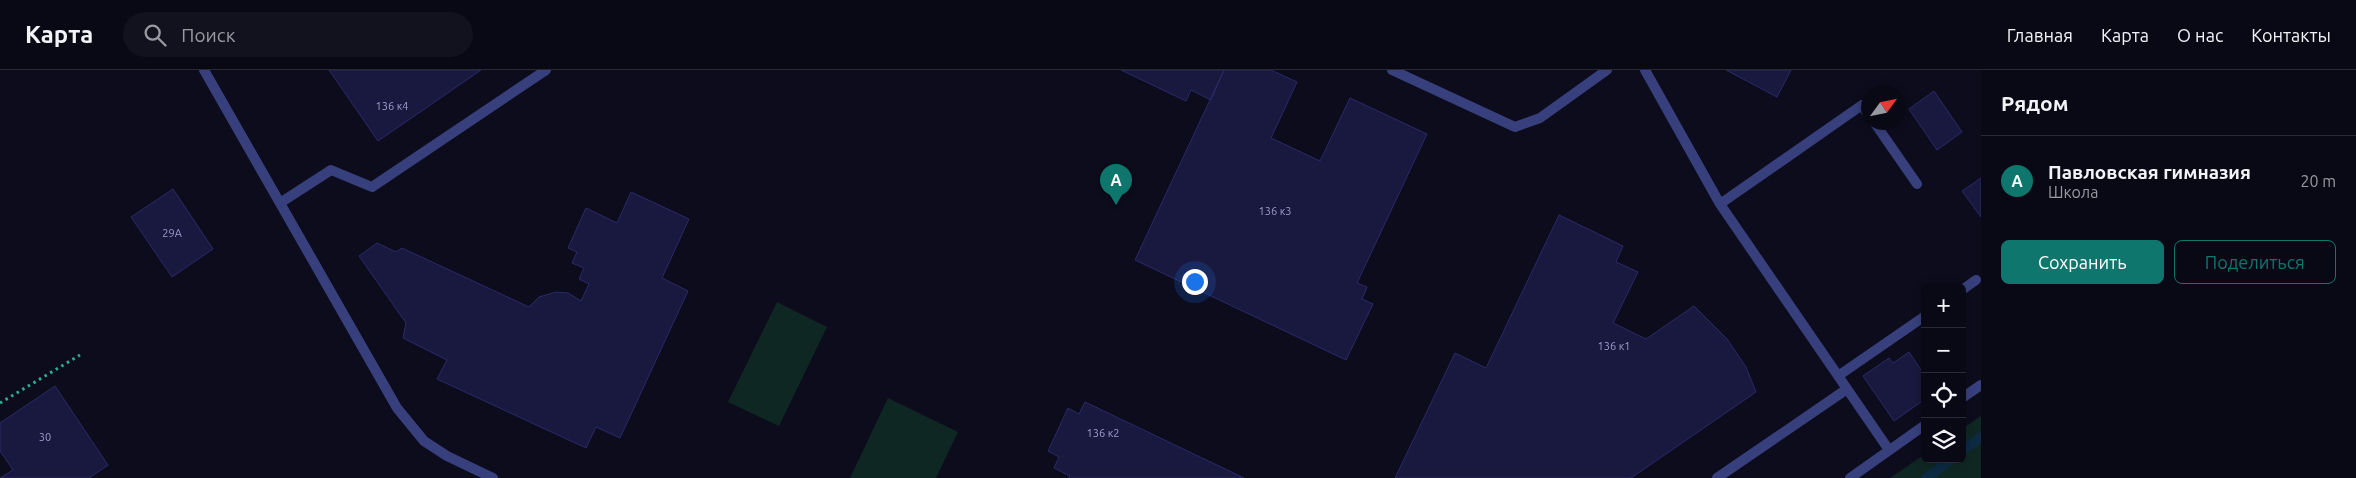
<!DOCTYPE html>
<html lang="ru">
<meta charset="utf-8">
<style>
:root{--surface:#090916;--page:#12121f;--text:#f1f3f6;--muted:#999aa1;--line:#292a35;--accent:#0f766e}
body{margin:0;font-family:Ubuntu,sans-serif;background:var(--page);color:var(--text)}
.controls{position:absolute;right:15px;bottom:15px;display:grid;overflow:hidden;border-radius:8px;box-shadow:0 2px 8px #0003}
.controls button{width:45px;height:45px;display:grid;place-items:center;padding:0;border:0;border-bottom:1px solid var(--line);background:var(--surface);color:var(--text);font:25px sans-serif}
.compass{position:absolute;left:1861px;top:15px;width:45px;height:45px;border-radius:50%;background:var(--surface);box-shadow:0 2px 8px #0003;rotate:57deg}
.you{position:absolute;left:1194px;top:211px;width:18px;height:18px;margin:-12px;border:4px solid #fff;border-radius:50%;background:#1a73e8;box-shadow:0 0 0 8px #1a73e833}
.badge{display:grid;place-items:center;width:32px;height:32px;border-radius:50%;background:var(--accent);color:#fff;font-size:16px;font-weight:700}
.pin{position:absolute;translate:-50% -41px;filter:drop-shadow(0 1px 2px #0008)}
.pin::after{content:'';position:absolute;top:26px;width:18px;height:15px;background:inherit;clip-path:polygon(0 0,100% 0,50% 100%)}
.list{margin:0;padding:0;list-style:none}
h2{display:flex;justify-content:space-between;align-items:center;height:65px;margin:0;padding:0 20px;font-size:21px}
h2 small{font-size:16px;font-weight:400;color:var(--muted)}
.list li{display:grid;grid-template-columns:32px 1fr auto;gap:15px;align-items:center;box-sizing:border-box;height:90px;padding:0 20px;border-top:1px solid var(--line)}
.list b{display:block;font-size:19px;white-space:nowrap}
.list p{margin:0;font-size:16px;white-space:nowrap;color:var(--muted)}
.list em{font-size:16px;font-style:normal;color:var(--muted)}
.actions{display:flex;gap:10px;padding:15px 20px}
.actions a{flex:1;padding:11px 0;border:1px solid var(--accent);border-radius:8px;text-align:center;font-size:18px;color:var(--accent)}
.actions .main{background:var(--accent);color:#fff}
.icon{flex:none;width:28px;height:28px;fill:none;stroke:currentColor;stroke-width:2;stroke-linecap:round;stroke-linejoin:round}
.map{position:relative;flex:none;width:1981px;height:408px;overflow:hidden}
header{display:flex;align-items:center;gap:30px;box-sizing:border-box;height:70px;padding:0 25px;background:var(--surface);border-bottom:1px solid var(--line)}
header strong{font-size:24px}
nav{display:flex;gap:28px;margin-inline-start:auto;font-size:18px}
.search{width:350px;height:45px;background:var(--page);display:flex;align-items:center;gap:12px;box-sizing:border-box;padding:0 18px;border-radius:28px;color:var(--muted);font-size:19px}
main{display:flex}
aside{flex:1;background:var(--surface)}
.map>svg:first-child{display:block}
.green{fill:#0f2722}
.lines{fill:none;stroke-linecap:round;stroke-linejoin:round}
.stream{stroke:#0c2a41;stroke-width:10}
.building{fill:#19183e;stroke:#2b2a6a}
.path{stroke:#2dae8f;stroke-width:3;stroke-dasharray:2.5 4;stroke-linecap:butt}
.service{stroke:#37407c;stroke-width:10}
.labels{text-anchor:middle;stroke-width:4.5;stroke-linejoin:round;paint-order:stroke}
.number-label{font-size:11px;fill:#9c9fcf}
</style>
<header>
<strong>Карта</strong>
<div class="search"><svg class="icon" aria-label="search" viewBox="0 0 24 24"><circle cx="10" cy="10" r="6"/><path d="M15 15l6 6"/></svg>Поиск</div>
<nav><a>Главная</a><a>Карта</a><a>О нас</a><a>Контакты</a></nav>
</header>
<main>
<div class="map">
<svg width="1981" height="408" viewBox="0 0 1981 408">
<rect width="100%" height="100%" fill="#0c0c1d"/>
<path class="green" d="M777,232L827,257L779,356L728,332Z
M888,328L958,362L936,408H850Z
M1981,346V408H1890L1925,384V389H1962V359Z"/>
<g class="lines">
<path class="stream" d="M1962,381L1981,367
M1926,408L1952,389"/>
</g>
<path class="building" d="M329,0H481L378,71Z
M1121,0H1224L1211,30L1191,20L1186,31Z
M1224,0H1271L1297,12L1271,68L1320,91L1350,28L1427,64L1357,213L1367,217L1362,229L1373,234L1346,290L1135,190Z
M1726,0H1791L1777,27Z
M1934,21L1962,62L1937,80L1909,39Z
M1981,108V147L1962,121Z
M173,119L213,179L172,207L131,147Z
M631,122L689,149L662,208L688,221L620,368L596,357L586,378L437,309L447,290L403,268L406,253L359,186L377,173L396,182L402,178L529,237L539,227L556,222L568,223L581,231L589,214L579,209L584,198L572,193L577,182L568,178L586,138L617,153Z
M1559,145L1623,176L1616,192L1638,202L1613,253L1646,269L1694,236L1727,269L1746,297L1756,322L1631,408H1395L1455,283L1486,298Z
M1909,282L1925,306V329L1894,351L1863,306L1889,288L1893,293Z
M55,316L108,395L89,408H0L13,400L0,381V353Z
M1085,332L1244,408H1068L1070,406L1054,398L1059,387L1048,381L1068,338L1079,344Z"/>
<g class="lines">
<path class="path" d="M0,333L80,285"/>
<path class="service" d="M204,0L397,338L424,371L447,386L493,408
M1392,0L1515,57L1540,48L1607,0
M1645,0L1720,134L1889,380
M1874,52L1917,114
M280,133L331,100L372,117L546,0
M1720,134L1862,35L1868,45
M1962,220L1976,210
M1838,306L1925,246
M1962,328L1981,315
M1717,408L1847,319
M1850,408L1925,355"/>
</g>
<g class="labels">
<g class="number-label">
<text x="392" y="40">136 к4</text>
<text x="1275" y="145">136 к3</text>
<text x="172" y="167">29А</text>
<text x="1614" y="280">136 к1</text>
<text x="1103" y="367">136 к2</text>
<text x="45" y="371">30</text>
</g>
</g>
</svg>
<div class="controls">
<button>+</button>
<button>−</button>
<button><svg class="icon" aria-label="locate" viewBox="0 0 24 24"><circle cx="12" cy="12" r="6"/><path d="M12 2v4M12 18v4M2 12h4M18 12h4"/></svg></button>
<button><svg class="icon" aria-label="layers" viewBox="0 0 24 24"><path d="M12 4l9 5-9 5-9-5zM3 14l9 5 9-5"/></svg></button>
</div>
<svg class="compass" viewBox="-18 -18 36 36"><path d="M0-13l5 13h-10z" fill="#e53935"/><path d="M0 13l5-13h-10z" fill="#999aa1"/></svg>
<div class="you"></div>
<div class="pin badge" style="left:1116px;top:135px">A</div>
</div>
<aside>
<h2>Рядом<small></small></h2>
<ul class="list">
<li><span class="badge">A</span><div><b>Павловская гимназия</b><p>Школа</p></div><em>20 m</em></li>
</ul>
<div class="actions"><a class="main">Сохранить</a><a>Поделиться</a></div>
</aside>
</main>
